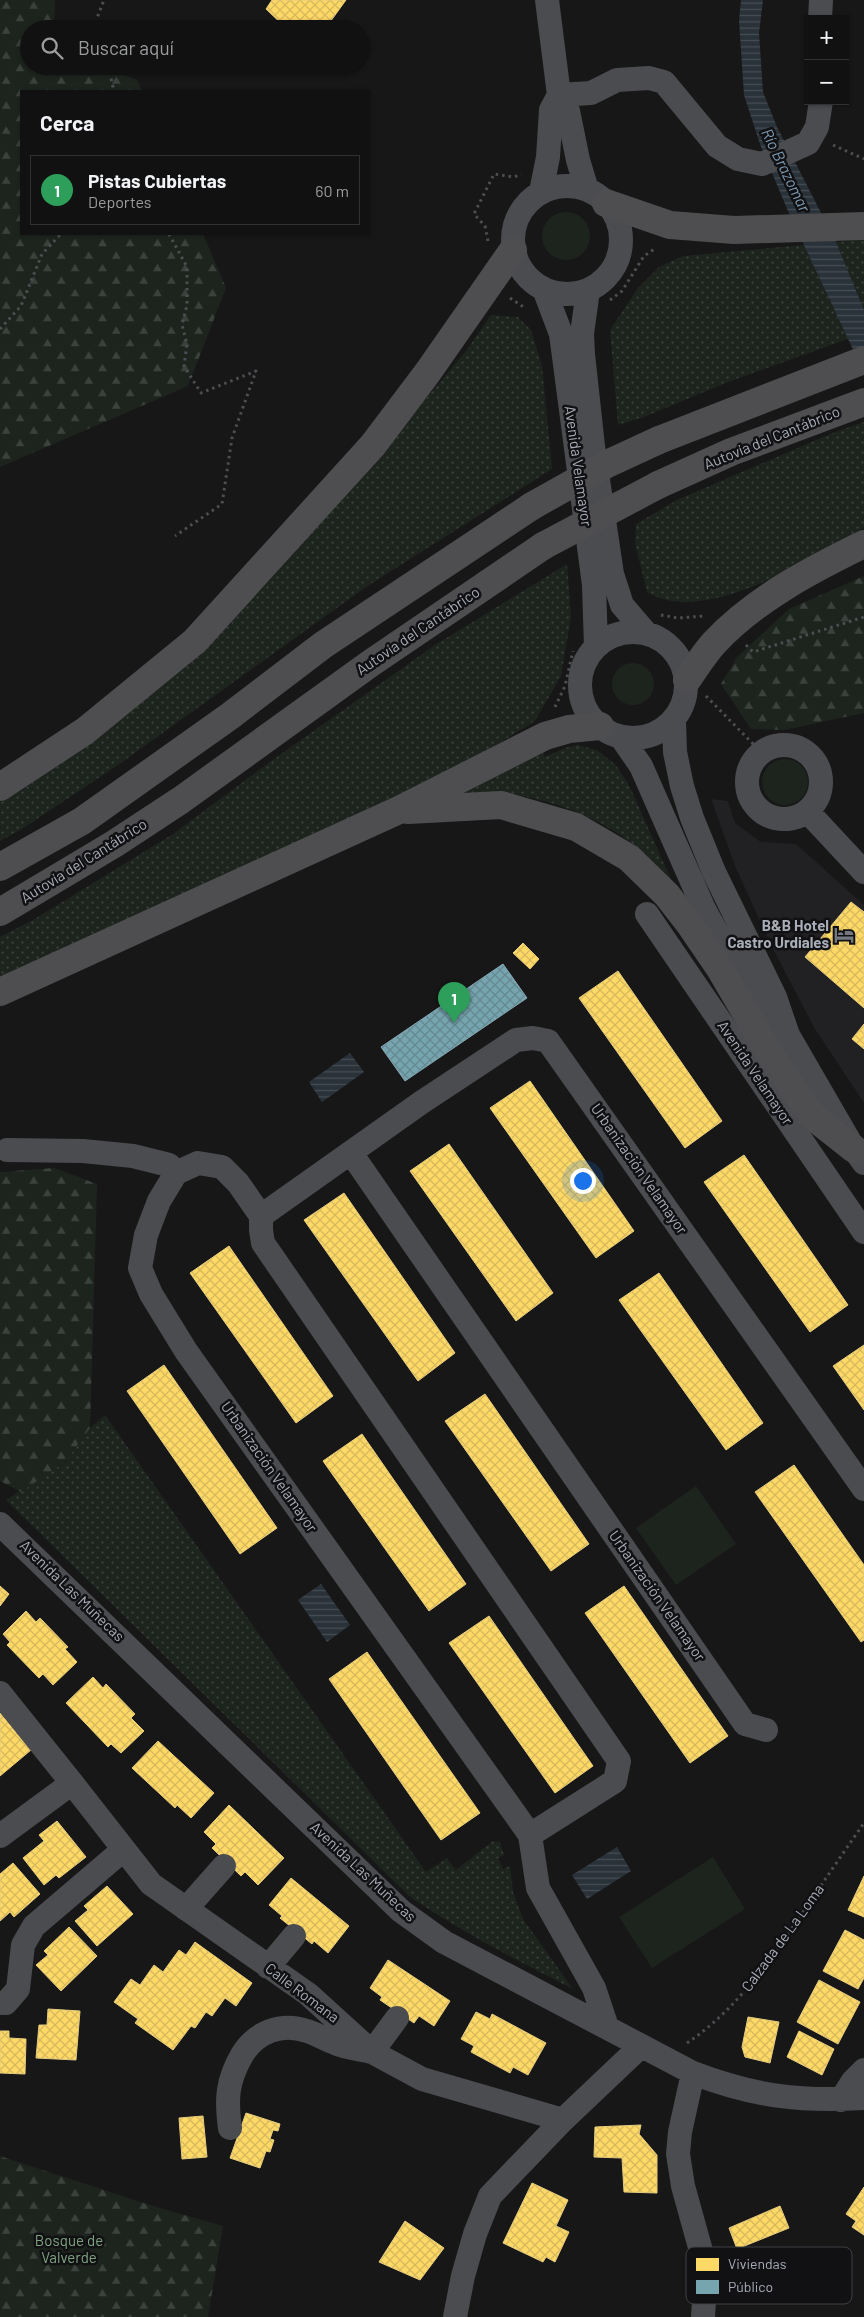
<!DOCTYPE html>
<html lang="es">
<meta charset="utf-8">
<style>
:root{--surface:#111;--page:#1e1f1f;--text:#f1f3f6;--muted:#9c9d9f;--line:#303131;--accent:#757880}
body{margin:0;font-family:Barlow,sans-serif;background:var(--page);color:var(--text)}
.controls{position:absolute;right:15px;top:15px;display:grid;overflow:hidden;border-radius:0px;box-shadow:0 1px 4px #0004}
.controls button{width:45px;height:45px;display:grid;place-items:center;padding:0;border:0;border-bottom:1px solid var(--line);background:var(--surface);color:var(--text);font:25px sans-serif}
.you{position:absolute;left:582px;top:1180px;width:18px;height:18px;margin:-12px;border:4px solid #fff;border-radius:50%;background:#1a73e8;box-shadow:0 0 0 8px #1a73e833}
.badge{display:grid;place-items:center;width:32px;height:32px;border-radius:50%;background:var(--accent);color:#fff;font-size:16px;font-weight:700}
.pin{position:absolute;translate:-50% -41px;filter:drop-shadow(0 1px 2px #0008)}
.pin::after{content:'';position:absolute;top:26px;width:18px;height:15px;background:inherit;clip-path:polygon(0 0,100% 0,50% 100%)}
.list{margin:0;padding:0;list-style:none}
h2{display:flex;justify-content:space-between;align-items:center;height:65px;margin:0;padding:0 20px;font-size:21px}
h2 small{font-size:16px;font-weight:400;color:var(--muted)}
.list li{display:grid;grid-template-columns:32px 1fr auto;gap:15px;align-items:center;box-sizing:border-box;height:70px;margin:0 10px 10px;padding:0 10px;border:1px solid var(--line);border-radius:0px}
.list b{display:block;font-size:19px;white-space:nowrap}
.list p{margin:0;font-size:16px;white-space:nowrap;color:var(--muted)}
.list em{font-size:16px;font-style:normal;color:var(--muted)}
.icon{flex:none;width:28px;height:28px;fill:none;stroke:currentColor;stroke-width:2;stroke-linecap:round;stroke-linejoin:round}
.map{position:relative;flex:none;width:864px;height:2317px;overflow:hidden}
.search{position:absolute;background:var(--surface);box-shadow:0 1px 4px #0004;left:20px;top:20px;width:350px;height:55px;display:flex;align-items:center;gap:12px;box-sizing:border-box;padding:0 18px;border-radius:28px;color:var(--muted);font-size:19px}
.panel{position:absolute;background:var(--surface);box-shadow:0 1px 4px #0004;left:20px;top:90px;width:350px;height:145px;border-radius:0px}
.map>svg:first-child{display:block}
.built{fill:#212123}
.grass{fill:url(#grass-dots)}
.forest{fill:url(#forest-firs)}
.green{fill:#1d241e}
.water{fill:url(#water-rules)}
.homes{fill:url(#homes-cross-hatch);stroke:#e5cc7f}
.public{fill:url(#public-cross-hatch);stroke:#85a7b2}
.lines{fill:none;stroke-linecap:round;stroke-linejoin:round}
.path{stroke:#4d4e52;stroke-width:3;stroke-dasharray:2.5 4;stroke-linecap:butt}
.minor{stroke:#4b4c50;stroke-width:24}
.highway{stroke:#4e4e51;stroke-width:28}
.highway-bridge{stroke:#4e4e51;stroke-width:28}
.labels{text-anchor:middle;stroke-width:5;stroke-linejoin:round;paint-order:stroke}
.street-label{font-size:15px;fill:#a8adb8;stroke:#111113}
.poi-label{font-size:15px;font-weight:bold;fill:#a8adb8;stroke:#111113;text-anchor:end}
.park-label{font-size:15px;fill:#7fa381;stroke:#111113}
.water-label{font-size:16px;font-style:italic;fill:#7f9bb3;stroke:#111113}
.key{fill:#111113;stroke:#3e4045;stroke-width:1}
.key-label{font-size:14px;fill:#a8adb8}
</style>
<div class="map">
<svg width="864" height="2317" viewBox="0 0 864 2317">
<defs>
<pattern id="grass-dots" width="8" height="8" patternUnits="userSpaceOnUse" patternTransform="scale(1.25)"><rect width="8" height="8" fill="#1d241e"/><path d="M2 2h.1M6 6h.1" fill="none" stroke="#3b413d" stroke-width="1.8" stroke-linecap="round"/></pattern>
<pattern id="forest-firs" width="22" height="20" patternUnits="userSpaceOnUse" patternTransform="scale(1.25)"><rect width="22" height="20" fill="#1d241e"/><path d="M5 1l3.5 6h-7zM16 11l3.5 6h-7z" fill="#3b413d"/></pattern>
<pattern id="water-rules" width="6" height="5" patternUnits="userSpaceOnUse" patternTransform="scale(1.25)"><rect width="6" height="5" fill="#2a3239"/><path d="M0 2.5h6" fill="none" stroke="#464d54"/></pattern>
<pattern id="homes-cross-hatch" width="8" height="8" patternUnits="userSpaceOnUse" patternTransform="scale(1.25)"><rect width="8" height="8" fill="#ffd966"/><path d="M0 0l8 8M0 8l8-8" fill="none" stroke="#d6b85d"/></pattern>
<pattern id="public-cross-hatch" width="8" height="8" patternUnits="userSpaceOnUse" patternTransform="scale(1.25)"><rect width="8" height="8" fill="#76a5af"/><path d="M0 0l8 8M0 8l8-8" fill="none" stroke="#658991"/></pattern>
</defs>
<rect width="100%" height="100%" fill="#171717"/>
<path class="built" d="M711,799L728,801L735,823L761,842L796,844L864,905V1103L815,1029L772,947L735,866Z"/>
<path class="grass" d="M864,240V310L836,242Z
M804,245L848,339L728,382L644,417L618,425L610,330L638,288L659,267L683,256Z
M491,315L518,317L531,330L542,366L552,469L366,587L118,765L22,829L0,841V802L22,790L132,710L417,409L466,351Z
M864,422V528C812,557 706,628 647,592L635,543L636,524L677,500L835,432Z
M567,564L571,617L561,676L535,721L448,775L0,986V937L33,920L173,834L267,764L435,645Z
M578,745L597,750L616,765L629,785L673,884C663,873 654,862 644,853C610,823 561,802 516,795C499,793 480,794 463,793L542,750L545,757L565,748Z
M105,1415L426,1872L447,1858L456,1870L493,1841L500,1842L504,1855L498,1858L503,1869L510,1866L513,1892L523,1919L573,1989C517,1960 461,1932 409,1896L6,1500L65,1462L90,1428Z"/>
<path class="forest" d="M0,0H55L54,29H29V66H100L137,80L142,91H21V234H203L226,288L188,386L0,467Z
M864,576V713L784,730L751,729L721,684L737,657L789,609Z
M54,1168L97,1184L90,1428L65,1462L21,1492L0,1481V1172Z
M0,2156L156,2207L223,2226L208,2317H0Z"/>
<path class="green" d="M542 236a24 24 0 1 1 48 0a24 24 0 1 1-48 0Z
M612 684a21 21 0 1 1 42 0a21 21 0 1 1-42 0Z
M762 782a23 23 0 1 1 46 0a23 23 0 1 1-46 0Z
M696,1486L736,1544L676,1585L636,1528Z
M713,1857L745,1909L652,1968L619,1917Z"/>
<path class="water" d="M741,0H763L759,33L763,92L777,127L836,242L864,310V373L788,211L761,147L744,95L739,21Z
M350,1053L364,1072L322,1102L309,1082Z
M321,1584L350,1625L327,1642L298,1600Z
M617,1847L631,1871L587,1899L572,1875Z"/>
<path class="homes" d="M272,0H346L325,29H287L266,9Z
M851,902L864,912V1008L805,957Z
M523,943L539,959L530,969L513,953Z
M618,971L722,1121L685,1148L579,998Z
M864,1024V1049L852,1039Z
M530,1081L634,1231L596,1258L490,1108Z
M449,1144L553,1293L516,1321L410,1171Z
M744,1155L848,1305L810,1332L704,1182Z
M344,1193L455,1353L418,1381L304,1220Z
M229,1246L333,1396L296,1423L190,1273Z
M659,1273L763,1423L726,1450L619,1300Z
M864,1345V1410L833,1366Z
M164,1365L277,1528L240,1554L127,1391Z
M485,1394L589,1544L551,1571L445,1421Z
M362,1434L466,1584L429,1611L323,1461Z
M794,1465L864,1565V1640L861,1642L755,1492Z
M0,1586L9,1594L0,1606Z
M624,1586L728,1736L690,1763L585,1613Z
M26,1611L36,1622L40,1618L68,1647L65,1649L77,1662L53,1685L43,1674L39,1678L7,1645L10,1642L3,1634Z
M489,1616L593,1766L555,1793L449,1643Z
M367,1652L480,1813L441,1840L329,1679Z
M93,1677L103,1688L106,1684L135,1714L131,1718L144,1731L121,1753L111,1744L108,1747L66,1703Z
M0,1713L31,1750L0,1776Z
M158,1741L214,1793L191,1818L177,1805L175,1808L132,1768Z
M229,1805L284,1858L258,1885L245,1872L241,1876L212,1848L216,1844L204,1832Z
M57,1821L86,1857L59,1878L56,1875L44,1885L23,1858L44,1841L39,1835Z
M13,1863L40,1894L14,1917L10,1912L0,1921V1874Z
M864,1876V1917L848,1910Z
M291,1878L349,1926L328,1953L314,1941L312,1944L280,1918L282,1916L269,1905Z
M107,1886L133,1914L97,1946L75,1921L88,1910L84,1906Z
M69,1927L97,1956L61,1991L36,1965L48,1955L44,1951Z
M845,1930L864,1940V1978L858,1989L823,1971Z
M195,1942L252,1983L236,2006L225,1998L212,2016L206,2012L195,2028L191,2026L173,2050L135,2023L138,2019L114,2002L131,1979L140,1985L154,1965L163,1972L179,1950L186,1955Z
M388,1960L450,2001L434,2026L419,2016L414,2023L380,2000L382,1997L370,1988Z
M819,1980L860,2002L838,2044L797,2022Z
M48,2009L80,2011L76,2060L36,2058L39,2025H47Z
M476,2012L490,2019L492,2014L546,2043L528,2075L513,2067L510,2073L471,2052L474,2046L461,2039Z
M748,2017L779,2022L770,2063L745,2057L742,2047Z
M0,2031H9V2038L26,2039L25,2074L0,2073Z
M799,2031L834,2049L822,2075L787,2057Z
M246,2113L280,2124L278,2131L273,2130L270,2139L274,2140L270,2152L266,2151L260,2168L230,2158Z
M203,2116L207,2157L182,2159L179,2118Z
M641,2125L639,2134L657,2155V2193L624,2192L622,2158L594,2157L595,2127Z
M532,2183L568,2200L556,2226L569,2232L555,2262L546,2257L543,2262L503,2243Z
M864,2187V2235L852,2227L856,2221L846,2214Z
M780,2206L789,2228L737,2249L729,2228Z
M405,2221L444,2248L420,2280L379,2262Z"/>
<path class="public" d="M503,964L527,998L405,1081L381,1047Z"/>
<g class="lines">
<path class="path" d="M99,29L97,18L104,0
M108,66L114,91
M833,145L864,159
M169,234L187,267V305L182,325L187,344L184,366L201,393L256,371L232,438L222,504L175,536
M488,241L485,226L474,214L494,174L514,177L521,174
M510,298L525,308
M610,300L622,291L644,256L656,248
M0,329L21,306L42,254L61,234
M661,615L678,618L704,616
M746,645L753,652L864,617
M706,696L762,753
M555,707L565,686L573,651
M687,2043C735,2011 769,1962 801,1915C822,1884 843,1853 864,1823"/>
<path class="minor" d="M547,0L559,95L568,111L578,160L587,190
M820,19L821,0
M559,95L591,93L617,80L649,78L664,82L717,146L738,159L762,164L808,143L817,127L821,101
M513 240a54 54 0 1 1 108 0a54 54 0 1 1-108 0Z
M541,192L548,157L551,110L559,95
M544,289L561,334L594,585L596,647
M588,290L582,334L583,354L593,446L612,574L622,605L646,633
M580 685a53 53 0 1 1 106 0a53 53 0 1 1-106 0Z
M674,720L675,752L682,786L692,818L714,872L775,997L788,1035L854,1149L864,1163
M621,737L641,766L704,909L759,1010L788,1035
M747 782a37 37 0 1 1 74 0a37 37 0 1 1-74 0Z
M807,811L864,872
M647,914L864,1232
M7,1150L83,1151L133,1156L169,1165L176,1173
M351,1153L745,1724L766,1730
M261,1216L238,1183L222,1167L198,1163L176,1173L159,1201L146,1235L140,1268L151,1294L186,1351L530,1835L538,1888L594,1988L607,2027
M0,1524L401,1911L444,1942L693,2073C753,2096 800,2102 864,2098
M0,1693L72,1783
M530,1835L615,1781L619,1761L263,1243L261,1230V1216L422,1102L516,1040L533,1038L548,1041L864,1489
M0,1836L72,1783L151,1884L308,1994L372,2052L422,2079L563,2120L641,2046
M186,1909L224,1866
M268,1967L294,1936
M0,2003H6L18,1989L23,1945L34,1926L123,1850
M693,2073L680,2132L678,2154L683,2186L706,2269L703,2317
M841,2100L853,2081L864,2070
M230,2128C226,2099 227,2081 242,2055C256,2032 281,2022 307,2031C317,2034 326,2040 335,2043C346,2048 360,2049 372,2052L397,2018
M455,2317L463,2276L475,2234L490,2196L563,2120"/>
<path class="highway" d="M606,203L670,225L734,230L864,226
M659,440L864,360
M658,485L731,452L864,402
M687,680C696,667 704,654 714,643C755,599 811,570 864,544
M0,787L85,731L195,641L373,445L428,372L513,250
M408,810L501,805L576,827L629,858L667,895L691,926L719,967L767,1049L811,1115L854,1149
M0,867L82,821L230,716L323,645L532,506
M0,912L114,844L181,800L371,663L543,546
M0,992L399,810L545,736L569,729L600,726"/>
<path class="highway-bridge" d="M532,506L607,464L659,440
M543,546L658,485"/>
</g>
<defs>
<symbol id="hotel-bare" viewBox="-9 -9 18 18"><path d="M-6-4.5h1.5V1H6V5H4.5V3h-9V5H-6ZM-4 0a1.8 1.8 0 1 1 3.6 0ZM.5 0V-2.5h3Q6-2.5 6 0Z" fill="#757880" stroke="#111113" stroke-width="2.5" paint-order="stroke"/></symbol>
</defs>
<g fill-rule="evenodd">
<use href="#hotel-bare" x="830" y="921" width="28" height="28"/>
</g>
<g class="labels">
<g class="street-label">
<text transform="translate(772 438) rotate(-22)" y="5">Autovía del Cantábrico</text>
<text transform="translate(578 466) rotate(82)" y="5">Avenida Velamayor</text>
<text transform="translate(418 631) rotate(-34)" y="5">Autovía del Cantábrico</text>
<text transform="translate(84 861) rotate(-32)" y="5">Autovía del Cantábrico</text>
<text transform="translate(755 1073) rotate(56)" y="5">Avenida Velamayor</text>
<text transform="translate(639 1169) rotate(55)" y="5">Urbanización Velamayor</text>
<text transform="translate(269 1467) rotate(55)" y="5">Urbanización Velamayor</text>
<text transform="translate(72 1591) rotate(44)" y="5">Avenida Las Muñecas</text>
<text transform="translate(657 1596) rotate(55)" y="5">Urbanización Velamayor</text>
<text transform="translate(363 1872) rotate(43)" y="5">Avenida Las Muñecas</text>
<text transform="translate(783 1938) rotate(-54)" y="5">Calzada de La Loma</text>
<text transform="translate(302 1993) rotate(37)" y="5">Calle Romana</text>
</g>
<g class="poi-label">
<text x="829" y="931">B&amp;B Hotel<tspan x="829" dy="17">Castro Urdiales</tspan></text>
</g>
<g class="park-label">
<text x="69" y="2246">Bosque de<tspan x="69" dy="17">Valverde</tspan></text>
</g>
<g class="water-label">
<text transform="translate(786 170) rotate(64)" y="6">Río Brazomar</text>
</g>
</g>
<rect x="686" y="2247" width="166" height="57" rx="8" class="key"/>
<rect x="696" y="2258" width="23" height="13" fill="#ffd966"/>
<rect x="696" y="2280" width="23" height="14" fill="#76a5af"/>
<g class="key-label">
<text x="728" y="2269">Viviendas</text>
<text x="728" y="2292">Público</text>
</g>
</svg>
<div class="controls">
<button>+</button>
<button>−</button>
</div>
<div class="you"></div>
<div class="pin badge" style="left:454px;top:1023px;background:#2e9e5b">1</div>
<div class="search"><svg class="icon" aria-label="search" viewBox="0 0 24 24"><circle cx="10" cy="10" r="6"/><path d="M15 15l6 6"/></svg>Buscar aquí</div>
<section class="panel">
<h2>Cerca<small></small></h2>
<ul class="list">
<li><span class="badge" style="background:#2e9e5b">1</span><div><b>Pistas Cubiertas</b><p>Deportes</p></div><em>60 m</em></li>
</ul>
</section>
</div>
